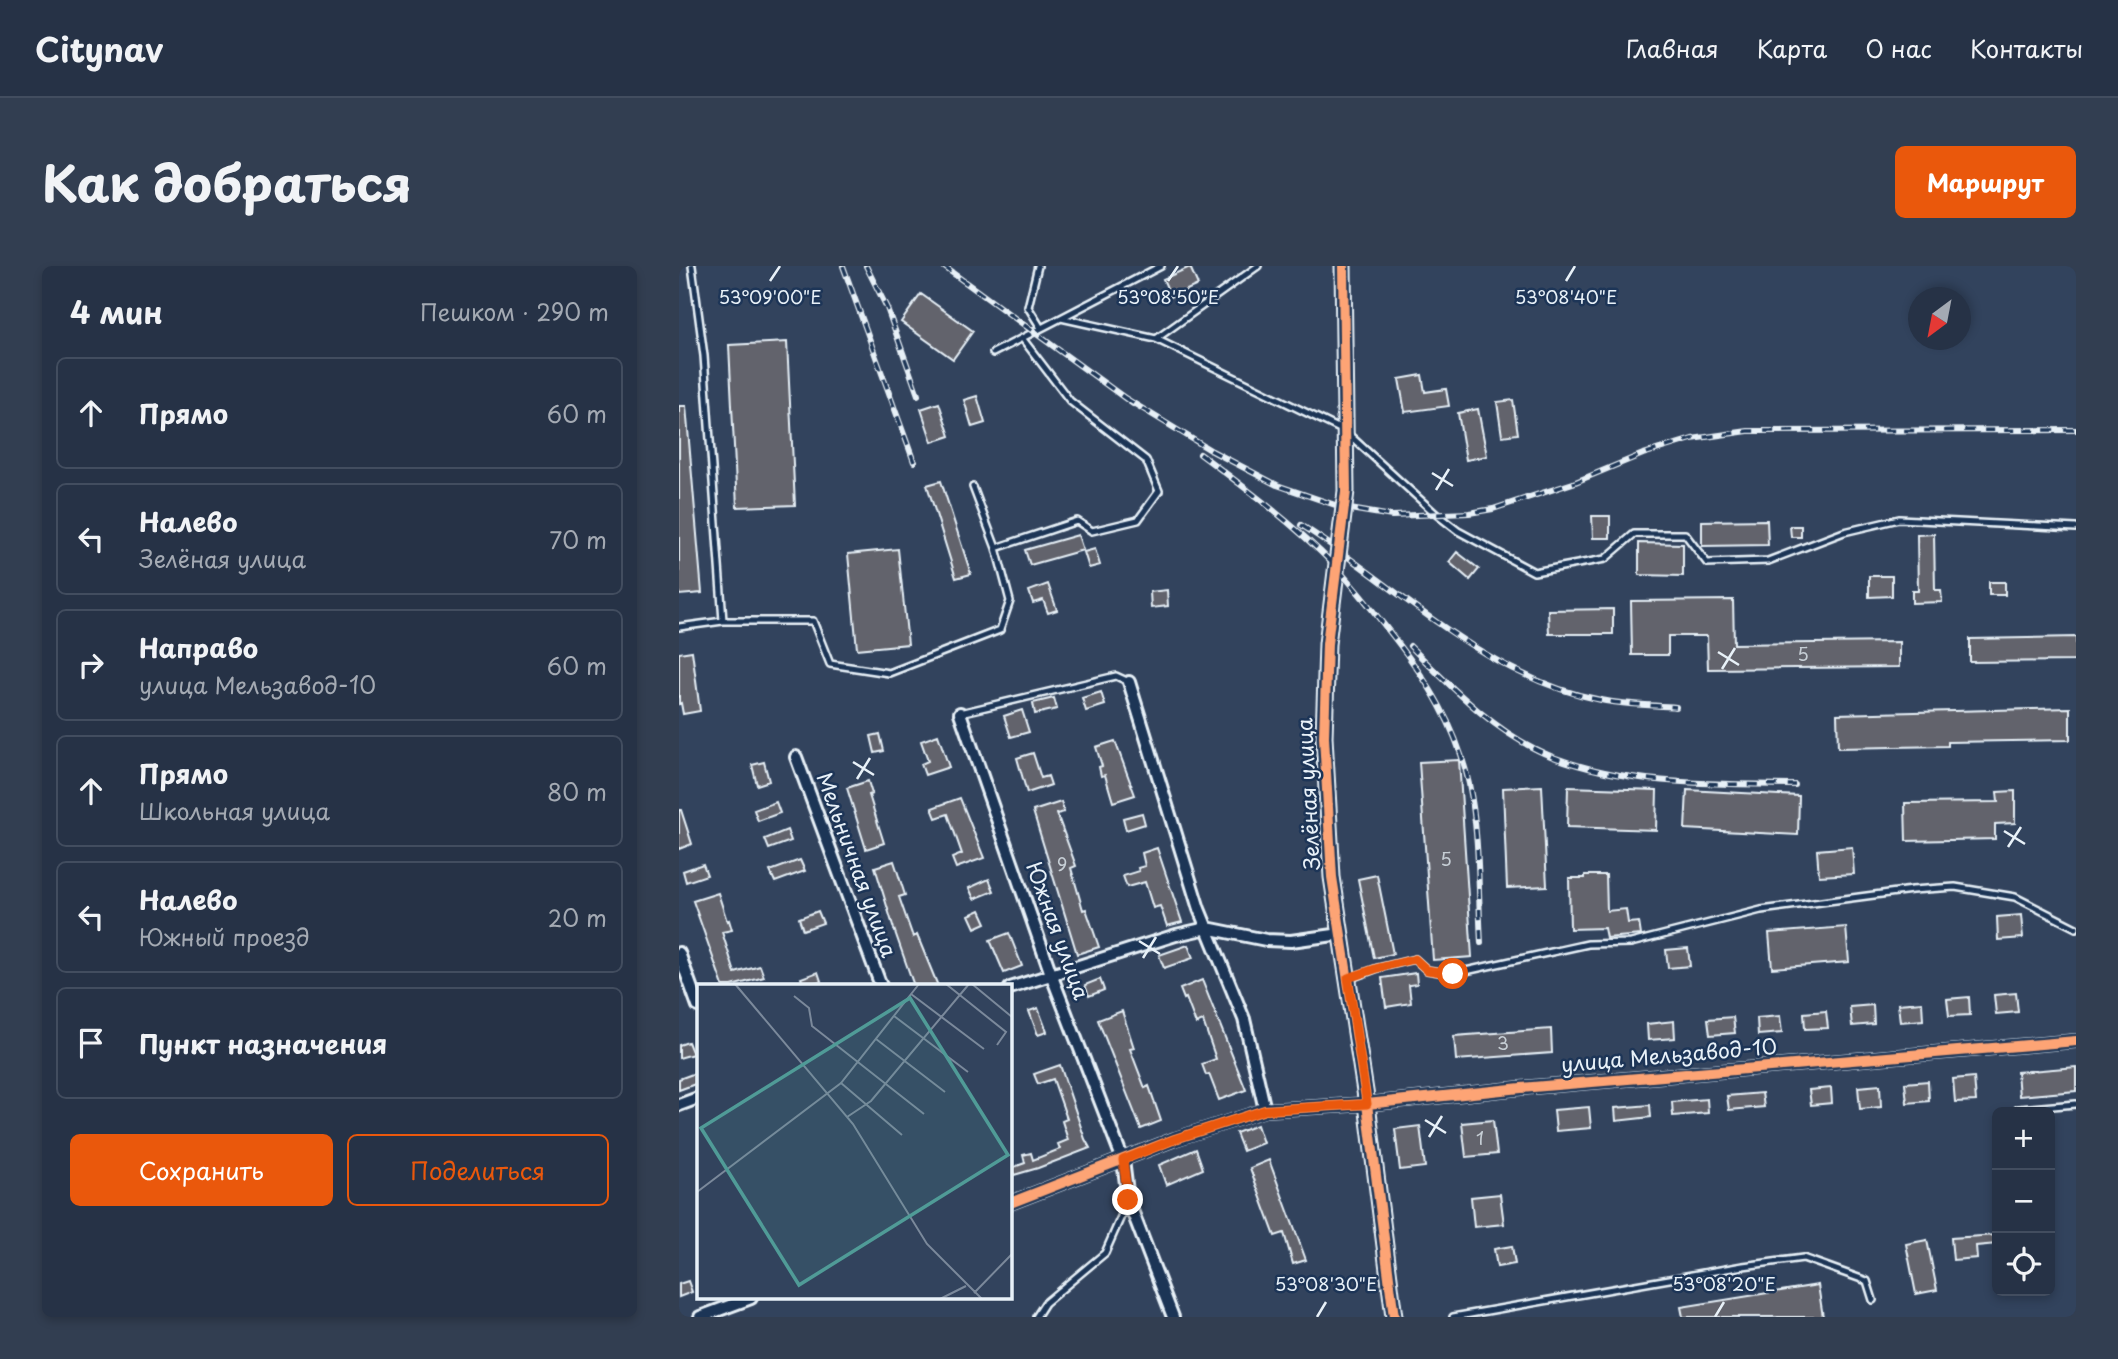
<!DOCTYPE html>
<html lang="ru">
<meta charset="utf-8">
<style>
:root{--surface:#263246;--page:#323e51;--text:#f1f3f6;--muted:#a4aab3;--line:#424d5f;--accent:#ea580c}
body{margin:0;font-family:"Playpen Sans",sans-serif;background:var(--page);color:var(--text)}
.controls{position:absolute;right:21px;bottom:21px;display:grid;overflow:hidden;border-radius:10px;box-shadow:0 4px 10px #0003}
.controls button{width:63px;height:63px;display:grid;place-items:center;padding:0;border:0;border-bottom:2px solid var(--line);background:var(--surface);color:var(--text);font:35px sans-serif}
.compass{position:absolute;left:1229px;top:21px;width:63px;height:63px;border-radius:50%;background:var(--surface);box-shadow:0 4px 10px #0003;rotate:212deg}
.stop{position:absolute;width:21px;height:21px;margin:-16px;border:5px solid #ea580c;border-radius:50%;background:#fff}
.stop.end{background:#ea580c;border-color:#fff;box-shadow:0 2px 7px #0008}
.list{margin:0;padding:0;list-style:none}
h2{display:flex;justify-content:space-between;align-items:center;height:91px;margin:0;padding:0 28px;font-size:30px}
h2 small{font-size:23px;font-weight:400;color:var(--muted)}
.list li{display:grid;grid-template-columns:46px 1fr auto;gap:21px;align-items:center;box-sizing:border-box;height:112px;margin:0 14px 14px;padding:0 14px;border:2px solid var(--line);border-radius:10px}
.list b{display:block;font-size:26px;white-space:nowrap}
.list p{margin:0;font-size:23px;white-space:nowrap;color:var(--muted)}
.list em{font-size:23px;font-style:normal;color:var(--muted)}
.actions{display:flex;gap:14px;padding:21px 28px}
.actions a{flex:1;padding:16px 0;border:2px solid var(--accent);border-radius:10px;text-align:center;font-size:24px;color:var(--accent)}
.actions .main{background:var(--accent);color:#fff}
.icon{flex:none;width:38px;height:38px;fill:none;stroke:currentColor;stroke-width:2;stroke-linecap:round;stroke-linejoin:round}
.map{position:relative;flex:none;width:1397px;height:1051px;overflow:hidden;border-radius:10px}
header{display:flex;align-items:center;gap:42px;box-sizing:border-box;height:98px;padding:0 35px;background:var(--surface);border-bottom:2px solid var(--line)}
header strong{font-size:33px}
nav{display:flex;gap:38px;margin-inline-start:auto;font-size:24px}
.intro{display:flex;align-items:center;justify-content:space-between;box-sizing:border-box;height:168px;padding:0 42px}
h1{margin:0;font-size:49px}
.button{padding:18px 32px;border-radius:10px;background:var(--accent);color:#fff;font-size:24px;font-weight:700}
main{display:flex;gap:42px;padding:0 42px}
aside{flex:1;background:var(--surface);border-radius:10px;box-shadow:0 4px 10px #0003}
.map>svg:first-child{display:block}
.building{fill:#62636c;stroke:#e8f1f8;stroke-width:2}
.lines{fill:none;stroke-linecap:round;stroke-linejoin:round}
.service-casing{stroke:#e8f1f8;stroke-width:10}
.minor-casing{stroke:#e8f1f8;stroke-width:16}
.tertiary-casing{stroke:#e8f1f8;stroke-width:19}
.service{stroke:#1d3557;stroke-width:5}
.minor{stroke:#1d3557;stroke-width:10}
.tertiary{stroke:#1d3557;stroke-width:14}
.rail-casing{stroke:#e8f1f8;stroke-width:6}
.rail{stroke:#1d3557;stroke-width:3.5;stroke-dasharray:10;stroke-linecap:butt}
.cycleway-casing{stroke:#1d3557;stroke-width:15}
.cycleway{stroke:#fda474;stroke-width:10}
.route{stroke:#ea580c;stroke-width:9}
.ticks{fill:none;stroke:#e8f1f8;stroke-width:2.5}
.labels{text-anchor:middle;stroke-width:5;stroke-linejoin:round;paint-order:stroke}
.number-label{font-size:18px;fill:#c6ced5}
.street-label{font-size:21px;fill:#e8f1f8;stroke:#1d3557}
.inset-road{fill:none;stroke:#7b899b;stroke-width:2}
.view{fill:#509b97;fill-opacity:0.15;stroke:#509b97;stroke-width:3.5}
.inset-edge{fill:none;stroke:#e8f1f8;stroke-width:3.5}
.ticks-label{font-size:18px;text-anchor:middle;fill:#e8f1f8;stroke:#1d3557;stroke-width:5;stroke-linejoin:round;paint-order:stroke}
</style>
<header>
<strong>Citynav</strong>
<nav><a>Главная</a><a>Карта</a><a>О нас</a><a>Контакты</a></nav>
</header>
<div class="intro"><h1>Как добраться</h1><a class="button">Маршрут</a></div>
<main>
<aside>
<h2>4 мин<small>Пешком · 290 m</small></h2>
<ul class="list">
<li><svg class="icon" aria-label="ahead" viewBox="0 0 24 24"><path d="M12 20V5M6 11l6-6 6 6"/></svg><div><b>Прямо</b></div><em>60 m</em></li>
<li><svg class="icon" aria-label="left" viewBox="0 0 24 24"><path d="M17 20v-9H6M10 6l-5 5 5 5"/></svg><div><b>Налево</b><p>Зелёная улица</p></div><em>70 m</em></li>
<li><svg class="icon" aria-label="right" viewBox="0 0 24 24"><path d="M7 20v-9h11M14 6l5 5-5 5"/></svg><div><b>Направо</b><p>улица Мельзавод-10</p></div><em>60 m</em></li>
<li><svg class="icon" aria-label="ahead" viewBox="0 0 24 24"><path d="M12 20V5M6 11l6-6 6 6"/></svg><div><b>Прямо</b><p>Школьная улица</p></div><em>80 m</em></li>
<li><svg class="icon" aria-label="left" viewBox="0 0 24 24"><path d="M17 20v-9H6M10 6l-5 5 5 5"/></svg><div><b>Налево</b><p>Южный проезд</p></div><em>20 m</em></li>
<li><svg class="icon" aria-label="arrive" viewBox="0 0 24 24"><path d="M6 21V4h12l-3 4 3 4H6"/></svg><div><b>Пункт назначения</b></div></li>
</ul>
<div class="actions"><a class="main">Сохранить</a><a>Поделиться</a></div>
</aside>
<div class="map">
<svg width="1397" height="1051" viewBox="0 0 1397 1051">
<rect width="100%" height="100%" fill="#32435d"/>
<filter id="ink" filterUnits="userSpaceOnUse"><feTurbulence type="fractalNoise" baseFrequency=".0143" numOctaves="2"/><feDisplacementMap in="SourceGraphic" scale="14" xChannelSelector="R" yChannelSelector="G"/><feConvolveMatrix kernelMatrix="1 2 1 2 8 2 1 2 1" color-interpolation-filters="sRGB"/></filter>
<g filter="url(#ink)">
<path class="building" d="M511,1L519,19L492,31L484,13Z
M242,28L294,65L274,93L222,56Z
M108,76L116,239L58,241L50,79Z
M743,109L746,126L767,123L770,140L726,146L720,113Z
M298,130L306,157L293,161L285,134Z
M834,134L839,168L823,170L818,136Z
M260,137L271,170L253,176L242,143Z
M0,140H7L23,327L0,329Z
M799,143L808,190L787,194L779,147Z
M262,215L292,308L277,312L248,219Z
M913,250H931V272H914Z
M1088,254L1089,279L1023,280V255Z
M1111,260H1122V271H1112Z
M1255,268L1256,324H1262L1263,336L1233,337V325H1239L1238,269Z
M399,269L404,284L351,299L346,284Z
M960,277L1004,278V310L960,309Z
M219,283L229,378L178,383L169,288Z
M416,283L421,299L410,302L405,286Z
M778,286L800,303L791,314L770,296Z
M1190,310H1213V330L1190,331Z
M1310,316H1326V329H1310Z
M369,318L378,344L369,347L364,334L354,337L350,325Z
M488,324L489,340L472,342L471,326Z
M1054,334L1055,378L1220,376V401L1029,403L1028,370H989V389H953L952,335Z
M934,343V368H870L869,344Z
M1397,371V395L1291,396V373Z
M13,385L21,445L4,448L2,437L0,438V387Z
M422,426L426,439L407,445L403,432Z
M375,432L378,443L356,448L354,437Z
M1391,442V474L1269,476V480L1159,482L1158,448Z
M343,444L350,466L332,471L325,450Z
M201,468L205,485L196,487L192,470Z
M259,469L270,501L246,509L242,498L249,495L242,475Z
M436,475L456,529L434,536L426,509L422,510L420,501L423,500L417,481Z
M354,487L362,512L369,510L372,519L348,527L338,492Z
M780,494L793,691L754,694L740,496Z
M85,496L90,515L78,519L73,499Z
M189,515L193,528L190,529L205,577L187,583L168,522Z
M863,520L868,620L828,622L824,522Z
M889,521L978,524L977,564L888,561Z
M1008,524L1120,530L1119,569L1006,563Z
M1336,525V557L1316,558V573L1227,575L1226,537L1319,536L1318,526Z
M281,532L305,592L277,602L273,592L283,588L269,548L257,552L253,542Z
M97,536L101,547L79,555L75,544Z
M382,536L385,546L378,548L397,600L392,602L404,644L407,643L420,681L398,688L354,545Z
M0,544H2L13,578L0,583Z
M463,547L466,558L447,564L444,552Z
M108,564L112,575L90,583L86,573Z
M1173,581L1175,608L1140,610L1138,584Z
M478,582L503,656L488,660L481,640L474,642L466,616L448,621L444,610L460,605L459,602L466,600L463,587Z
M121,594L126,605L96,616L91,605Z
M215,595L226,629L220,631L234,671L238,669L259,720H235L215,663L196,601Z
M24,598L28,609L7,616L4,605Z
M698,609L714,688L695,692L679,613Z
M906,609H927L928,645L947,643L949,657L960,656L962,669L927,672L925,662L891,663L890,612H906Z
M310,613L315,625L295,633L290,622Z
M39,627L48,655L50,654L53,664L43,666L56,707L81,700L85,711L53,720H44L14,635Z
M301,644L307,657L296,662L290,649Z
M139,645L144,657L124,664L120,652Z
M1342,649L1344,672L1319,674L1318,651Z
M1167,661L1170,696L1093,702L1090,667Z
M330,667L343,700L325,707L311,674Z
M509,679L514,692L485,702L480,689Z
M1009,682L1011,700L989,702L987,684Z
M139,706L142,715L125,720L122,712Z
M737,707L738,718L730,719L732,737L707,741L703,712Z
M421,713L425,724L410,730L406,719Z
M523,714L567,824L540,834L530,808L527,809L523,798L537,793L524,755L517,758L507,732L505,733L501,723Z
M1337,727L1339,746L1317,748L1315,729Z
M1290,731L1291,749L1270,750L1268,733Z
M1243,736L1244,754L1221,756L1219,738Z
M1194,739L1195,758L1173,760L1171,741Z
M359,742L368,766L359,769L350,745Z
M443,745L455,782L451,783L466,822L470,820L482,855L462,863L419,754Z
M1147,745L1149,762L1126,763L1125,747Z
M1101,750L1103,767L1079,769L1078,752Z
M1054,751L1056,767L1031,769L1029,753Z
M995,755L996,772L969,774L968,758Z
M872,763L873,787L777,794L775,770Z
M9,776L14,788L0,792V779Z
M381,799L406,873L411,882L359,902L335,909L332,902L346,897L344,889L352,887L354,894L381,883L379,878L389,874L383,855L388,853L374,813L359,818L355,808Z
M1397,801V825L1340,830L1338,806Z
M19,806V817L0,824V813Z
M1295,811L1297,835L1276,836L1274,813Z
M1249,815L1250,835L1228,837L1226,817Z
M1201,819L1202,841L1181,843L1179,821Z
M1152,822L1153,837L1132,839L1130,824Z
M1083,827L1085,841L1050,844L1048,830Z
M1028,833L1029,847L994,850L993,836Z
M971,839L972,851L937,855L936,842Z
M910,841L912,862L877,865L875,844Z
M814,854L818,888L787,891L783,857Z
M578,859L584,877L564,885L557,867Z
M741,860L746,901L721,904L716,863Z
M517,883L524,903L487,919L480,899Z
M590,894L627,994L614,998L605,967L596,970L571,902Z
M821,928L825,958L795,961L792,931Z
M1318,969V978L1297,980L1298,992L1274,994L1272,972Z
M1248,974L1258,1024L1237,1028L1227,978Z
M833,980L836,998L818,1001L815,983Z
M9,1015L13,1026L0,1031V1018Z
M1139,1019L1144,1051H1004L1002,1041Z"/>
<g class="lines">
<defs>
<path id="service" d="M13,0L25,90L44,355
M359,0L349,41L362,62
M382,52L482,0
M477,73L579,0
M314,87L382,52L477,73L667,166L757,248L779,265L855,306L926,293L955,268H1006L1028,297L1089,295L1165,266L1220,253L1397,262
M317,282L398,255L413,265L459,254L480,225L467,194L391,135L343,72
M0,361L44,355H134L151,398L210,407L321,364L331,335L317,282L294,221
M281,447L437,410L450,416
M669,713L699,702L736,693L748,704L773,708L909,678L952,677L1082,644L1233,624L1276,621L1336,631L1397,662
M1339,843L1397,838
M357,1051L366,1037L426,987L448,937
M774,1051L1064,1000L1124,992L1188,1015L1194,1034"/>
<path id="minor" d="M450,416L520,643L565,753L586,844
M281,447L372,708L444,894L449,934L494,1051
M117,491L202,720
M0,687L19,740
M331,722L497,669L528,662L587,674L612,675L662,668
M0,839L19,832
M331,937L496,873L586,844L688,838L842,822L1397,775
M21,1051L72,1032"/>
<path id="tertiary" d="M664,0L667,225L648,378L645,471L653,611L688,838L715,1051"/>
</defs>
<use href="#service" class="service-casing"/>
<use href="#minor" class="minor-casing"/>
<use href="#tertiary" class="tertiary-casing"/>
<use href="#service" class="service"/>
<use href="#minor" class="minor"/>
<use href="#tertiary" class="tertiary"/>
<defs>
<path id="rail" d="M164,0L235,196
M187,0L208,42L239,129
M264,0L454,138
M446,132L533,185L598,219L665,242L713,250L790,247L814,243L894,217L964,188L1013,173L1069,165L1397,164
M521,188C568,223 615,258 656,300C676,321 695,346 713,369C749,415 778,461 790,518C801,569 799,625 802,677
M622,259C719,320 806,412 922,434C946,439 972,439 997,441
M731,380C773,422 818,469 874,491C951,520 1035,518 1116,519"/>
</defs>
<use href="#rail" class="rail-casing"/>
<use href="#rail" class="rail"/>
<defs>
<path id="cycleway" d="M664,0L667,225L648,378L645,471L653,611L688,838L715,1051
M331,937L496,873L586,844L688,838L842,822L1397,775"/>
</defs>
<use href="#cycleway" class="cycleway-casing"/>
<use href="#cycleway" class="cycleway"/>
</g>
</g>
<g class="lines" filter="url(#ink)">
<path class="route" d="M449,934L444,894L496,873L586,844L688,838L669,712L699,702L736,693L748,704L774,708"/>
</g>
<path class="ticks" d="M91,15L101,0M489,15L499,0M887,15L896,0M753,207L774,220M757,224L770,203M1039,386L1060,399M1043,403L1056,382M174,496L195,509M178,513L191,492M1325,565L1346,578M1329,581L1342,561M460,675L481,688M464,692L477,671M746,854L767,867M750,871L763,850M638,1051L647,1036M1036,1051L1045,1036"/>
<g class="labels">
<g class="number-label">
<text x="1124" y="395">5</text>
<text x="767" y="600">5</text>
<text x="383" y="605">9</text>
<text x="824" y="784">3</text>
<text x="801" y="879">1</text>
</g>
<g class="street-label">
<text transform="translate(630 528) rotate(-93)" y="7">Зелёная улица</text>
<text transform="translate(177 599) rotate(70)" y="7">Мельничная улица</text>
<text transform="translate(378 665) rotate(70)" y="7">Южная улица</text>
<text transform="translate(990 790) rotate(-5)" y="7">улица Мельзавод-10</text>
</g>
</g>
<g transform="translate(18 718)">
<rect width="315" height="315" fill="#32435d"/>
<path class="inset-road" d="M38,0L156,140L230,260L285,315M249,0L309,48L300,61M275,0L315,33M214,10L287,65M97,12L112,24L115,42L227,130M197,32L271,88M179,55L248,108M144,99L205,151M150,133L174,117L272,0M0,208L144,99L222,0M277,309L315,270M243,315L269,302"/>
<path class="view" d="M213,14L311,171L102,301L4,144Z"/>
<rect width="315" height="315" class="inset-edge"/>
</g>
<g class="ticks-label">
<text x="91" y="38">53°09'00"E</text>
<text x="489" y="38">53°08'50"E</text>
<text x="887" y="38">53°08'40"E</text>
<text x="647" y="1025">53°08'30"E</text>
<text x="1045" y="1025">53°08'20"E</text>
</g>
</svg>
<div class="controls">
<button>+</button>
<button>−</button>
<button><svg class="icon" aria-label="locate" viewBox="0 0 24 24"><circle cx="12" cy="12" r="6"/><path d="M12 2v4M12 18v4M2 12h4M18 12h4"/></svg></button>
</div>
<svg class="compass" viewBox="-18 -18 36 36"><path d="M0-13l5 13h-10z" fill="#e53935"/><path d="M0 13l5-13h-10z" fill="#a4aab3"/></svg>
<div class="stop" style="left:774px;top:708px"></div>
<div class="stop end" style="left:449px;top:934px"></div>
</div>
</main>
